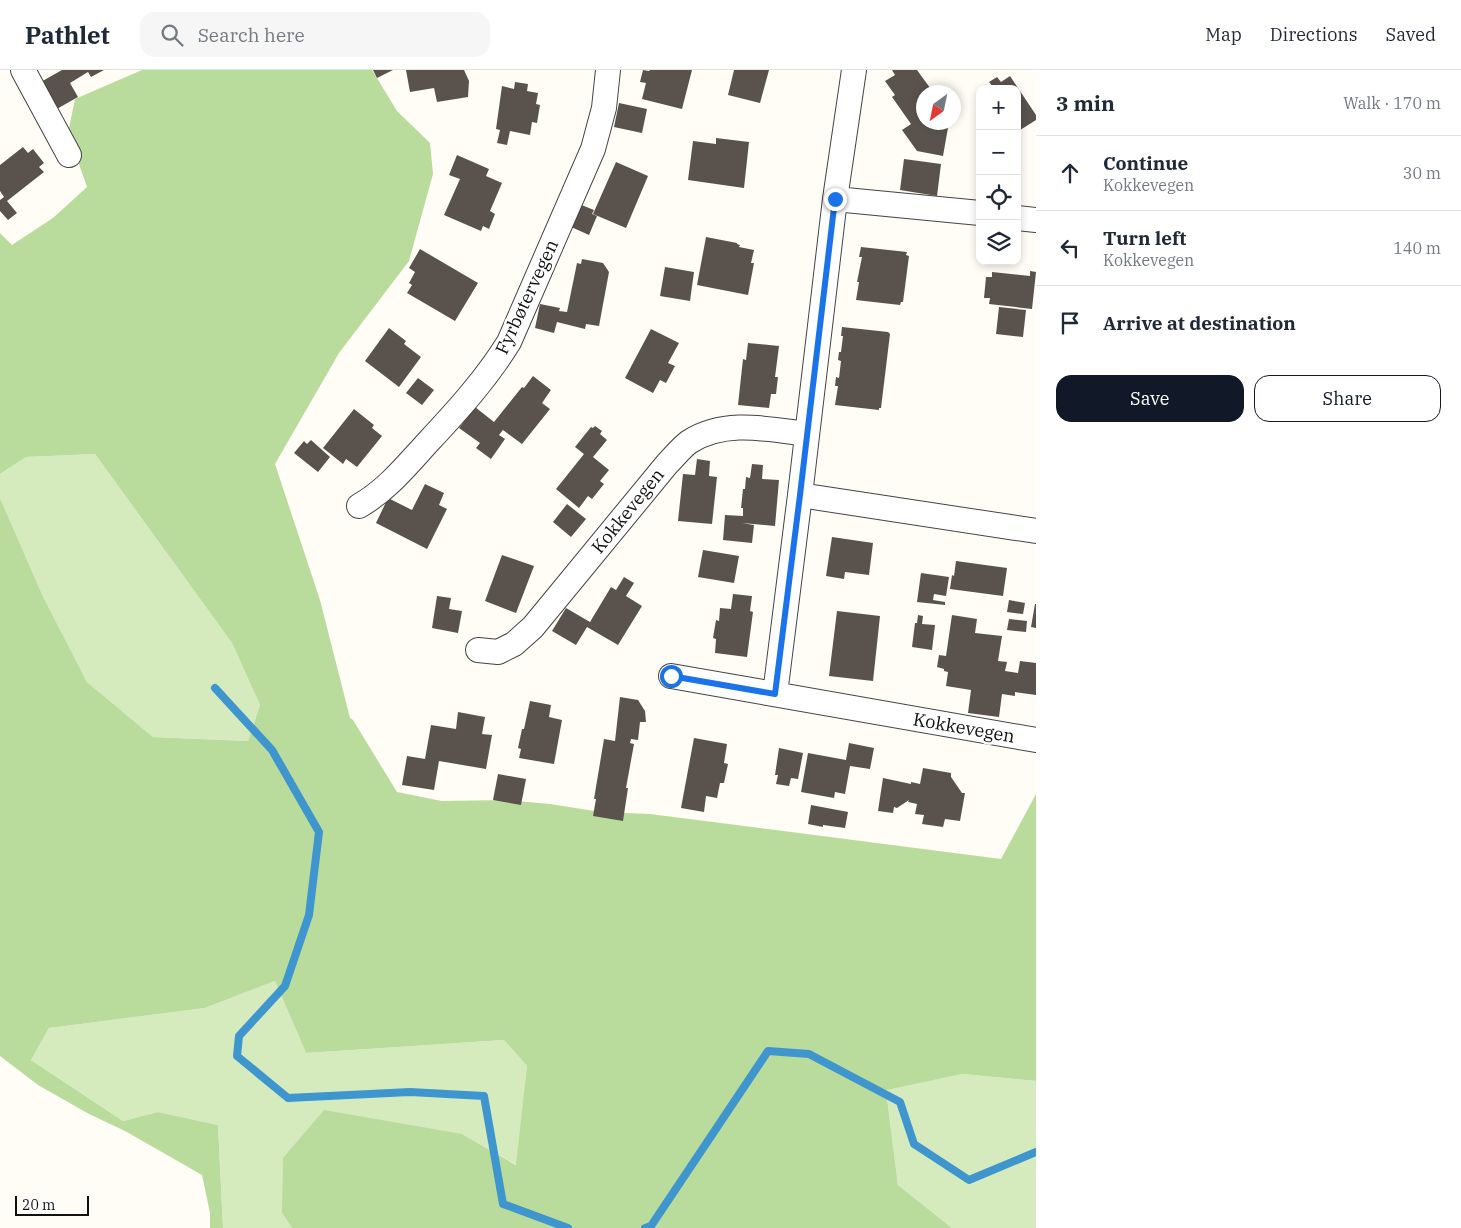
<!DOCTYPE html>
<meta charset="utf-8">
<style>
:root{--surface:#fff;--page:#f6f6f7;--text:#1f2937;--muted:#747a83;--line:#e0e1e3;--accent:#111827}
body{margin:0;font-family:"IBM Plex Serif",serif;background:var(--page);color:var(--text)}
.controls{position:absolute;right:15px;top:15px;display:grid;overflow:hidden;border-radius:10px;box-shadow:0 2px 8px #0003}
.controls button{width:45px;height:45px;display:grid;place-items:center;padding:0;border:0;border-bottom:1px solid var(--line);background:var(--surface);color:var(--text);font:25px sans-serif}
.compass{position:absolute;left:916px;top:15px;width:45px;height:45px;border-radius:50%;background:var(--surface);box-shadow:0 2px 8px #0003;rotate:213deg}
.scale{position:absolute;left:15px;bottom:12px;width:74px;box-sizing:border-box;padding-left:5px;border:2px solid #111;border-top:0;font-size:14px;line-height:18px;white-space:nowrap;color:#111;-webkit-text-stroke:4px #fff;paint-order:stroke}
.stop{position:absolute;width:15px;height:15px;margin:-11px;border:4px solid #1a73e8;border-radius:50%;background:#fff}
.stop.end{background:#1a73e8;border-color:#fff;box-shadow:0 1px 5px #0008}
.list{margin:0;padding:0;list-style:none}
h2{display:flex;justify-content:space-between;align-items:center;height:65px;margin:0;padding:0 20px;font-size:21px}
h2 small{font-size:16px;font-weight:400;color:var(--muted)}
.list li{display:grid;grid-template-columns:32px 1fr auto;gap:15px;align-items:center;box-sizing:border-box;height:75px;padding:0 20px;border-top:1px solid var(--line)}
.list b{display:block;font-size:19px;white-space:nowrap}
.list p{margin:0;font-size:16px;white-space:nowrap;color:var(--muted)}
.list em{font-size:16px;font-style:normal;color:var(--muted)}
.actions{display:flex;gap:10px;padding:15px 20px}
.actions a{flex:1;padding:11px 0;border:1px solid var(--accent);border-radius:15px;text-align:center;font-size:18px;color:var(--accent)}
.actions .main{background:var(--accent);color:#fff}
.icon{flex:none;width:28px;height:28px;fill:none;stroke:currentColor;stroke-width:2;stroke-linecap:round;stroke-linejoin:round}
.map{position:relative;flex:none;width:1036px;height:1158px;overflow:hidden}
header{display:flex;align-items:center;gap:30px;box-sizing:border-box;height:70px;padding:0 25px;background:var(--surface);border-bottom:1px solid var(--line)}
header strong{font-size:24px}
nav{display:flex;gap:28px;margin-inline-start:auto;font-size:18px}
.search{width:350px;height:45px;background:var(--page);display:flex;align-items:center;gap:12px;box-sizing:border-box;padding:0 18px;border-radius:15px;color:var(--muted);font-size:19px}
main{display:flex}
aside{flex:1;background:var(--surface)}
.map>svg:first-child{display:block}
.green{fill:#d5ebbd}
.forest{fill:#b9dc9c}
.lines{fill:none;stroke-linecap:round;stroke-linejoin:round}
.stream{stroke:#3f96cf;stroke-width:8}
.building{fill:#5a524d}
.minor-casing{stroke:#444;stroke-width:26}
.minor{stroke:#fff;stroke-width:24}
.route{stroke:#1a73e8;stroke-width:6}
.labels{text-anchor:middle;stroke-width:5;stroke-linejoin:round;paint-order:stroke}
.street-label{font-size:18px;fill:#111;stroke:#fff}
</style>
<header>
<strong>Pathlet</strong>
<div class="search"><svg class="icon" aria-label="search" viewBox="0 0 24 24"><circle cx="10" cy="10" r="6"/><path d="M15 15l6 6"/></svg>Search here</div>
<nav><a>Map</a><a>Directions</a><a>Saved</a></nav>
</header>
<main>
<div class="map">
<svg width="1036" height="1158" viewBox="0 0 1036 1158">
<rect width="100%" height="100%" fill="#fffdf5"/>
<path class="green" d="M95,384L232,573L260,635L248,671L153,667L87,612L43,528L0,428V404L26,387Z
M275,911L306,983L504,970L527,996L517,1095L462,1064L282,1143L292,1158H223L218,1055L158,1042L123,1051L31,990L49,958L205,938Z
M962,1004L1036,1011V1158H952L898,1115L886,1019Z"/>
<path class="forest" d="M142,0H372L397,41L430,73L433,104L409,191L339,283L275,394L320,530L350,648L353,650L397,722L442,731L506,730L550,734L601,742L650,744L1001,789L1036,724V1011L962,1004L886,1020L898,1115L952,1158H292L282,1143L283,1088L324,1040L462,1064L516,1095L527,996L504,970L306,983L275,911L205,938L49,958L31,990L123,1051L158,1042L218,1055L223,1158H210V1143L202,1105L125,1061L89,1044L38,1015L0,986V428L43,527L87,612L153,667L248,671L260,635L232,573L95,384L26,387L0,404V163L12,175L53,148L87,117L68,63L75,29Z"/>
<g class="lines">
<path class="stream" d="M215,618L272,680L319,762L309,845L285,916L239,966L237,986L288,1028L410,1022L484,1026L503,1134L568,1158
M645,1158L651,1156L768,981L809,984L900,1032L914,1074L969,1110L1036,1082"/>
</g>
<path class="building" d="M62,0H104L91,7L88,2L70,13L78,27L55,40L39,13Z
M373,0H393L377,8Z
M406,0H464L469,11L468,27L437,32L434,18L410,22Z
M643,0L649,1L650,0H692L682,39L642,29L646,13L640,12Z
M734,0H769L760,33L728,25Z
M892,0H917L933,22H924V52H949L943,86L917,81L902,60L911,54L892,27L895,25L885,11L895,5Z
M1010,6L1036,45V50L1017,62V19H991L993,17L989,12L997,7L1001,12Z
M515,12L528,14L527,21L538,23L536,34L540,35L537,53L532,52L530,65L510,61L507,75L497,73L500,60L496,59L502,16L514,19Z
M619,33L647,39L642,63L614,57Z
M716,68L749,72L744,118L688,110L693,71L716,74Z
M23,77L28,83L33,79L44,93L39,97L44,102L7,131L17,143L8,150L0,141V130L4,127L0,121V95Z
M457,85L489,99L486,106L502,113L490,141L495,144L489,159L483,156L481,161L444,145L460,109L449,105Z
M904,89L941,94L937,126L900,120Z
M616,92L648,106L626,158L593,144Z
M579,134L594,140L592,144L597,146L589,165L569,156Z
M706,167L737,173V174L740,175L739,177L754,180L751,193H754L748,225L697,215Z
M861,177L907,182L906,185L909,186L903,232H901L900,235L856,230L859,212H857L862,187H859Z
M420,179L478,213L455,251L407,223L412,215L409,213L415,202L409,198Z
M582,189L603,193L609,202L599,256L586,254L585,259L557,252L554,263L535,258L540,234L560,238L559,241L567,242L577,193L581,194Z
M665,197L694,202L690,231L660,226Z
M1030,201L1036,202L1032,239L989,234L990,228H984L986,207H992V202L1030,206Z
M999,237L1026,240L1023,267L996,264Z
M842,257L888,262L890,264L881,338H879V340L835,335L838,316H835L836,307L839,308L841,291L838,290L839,282H841L843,266H841Z
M389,258L406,271L404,274L421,287L399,317L365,291Z
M651,259L679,273L668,293L675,296L666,313L660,310L653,323L625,308Z
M748,273L779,276L775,307H778L776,324H771L769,338L738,335L743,289L746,290Z
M533,306L551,320L542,333L550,339L522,374L503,360L499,365L505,369L491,389L476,378L480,373L459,358L475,337L494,352L522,317L524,318Z
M418,308L434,320L422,335L406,323Z
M354,339L374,355L372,358L382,366L357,397L346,389L343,394L323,378Z
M595,356L602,361L600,364L607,370L593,387L609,400L600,411L604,414L592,429L588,426L579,438L556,419L584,384L575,377L591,357L593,358Z
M311,370L330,387L318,402L294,383L304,371L307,374Z
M697,389L710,391L709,406L717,407L712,454L678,451L683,404L695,405Z
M752,394L763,395L762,409L779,410L775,456L742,453L754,455L752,473L723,470L725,445L743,446V438H741L743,419H745L746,407L750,408Z
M425,414L444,423L439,435L447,439L427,479L376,453L388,428L412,440Z
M567,434L586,449L571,467L553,452Z
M832,467L873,473L869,505L845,502L844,509L826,506Z
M703,480L739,486L734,513L698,507Z
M502,485L534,496L516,543L485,531Z
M956,491L1007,498L1003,526L950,519L952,505L954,506Z
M921,503L949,507L946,526L934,524L933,530L945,532V535L917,532Z
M624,507L634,513L626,526L642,536L618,575L587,557L576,575L552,561L566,538L590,552L611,517L616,520Z
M733,524L752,526L750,541L753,542L747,587L715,583L716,569L713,568L716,550L719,551L720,538L731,539Z
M437,526L451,528L449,539L462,541L458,563L432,558Z
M1009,530L1025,533L1023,544L1007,542Z
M1035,534H1036V558L1031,557Z
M837,541L880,546L873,611L829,606Z
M918,545L923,546L922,554L935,555L932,580L912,577L915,553H917Z
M952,545L977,549L975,563L1002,566L998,591L1007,592L1005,601L1018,603L1020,591L1036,593V625L1015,622V626L1002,624L999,647L968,643L971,620L946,616L948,602L944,601V599L937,597L939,585L946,586Z
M1009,549L1027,551L1026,562L1007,560Z
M620,627L638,630L645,641L646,652H640L638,670L631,669L630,673L634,674L626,718H628L623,751L593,746L596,729H594L604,669L615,671Z
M530,631L551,635L549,647L562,650L554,694L519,688L521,679L518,678L522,659H524Z
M458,642L485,647L482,664L492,665L486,699L439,691L434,720L402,715L407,686L425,689L431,655L456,659Z
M694,668L727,674L724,693L728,694L724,713H720L717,728L706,726L704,742L681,738Z
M849,673L874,678L870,699L850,696L845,724L835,722L834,728L801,722L808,683L846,690Z
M779,678L803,683L798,709L791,708L789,716L776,714L778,705H775Z
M923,698L951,703V707L962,723H965L960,751L945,749L943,757L922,754L924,745L915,744L917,734L908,732L909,730L897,738L894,737L893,743L878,741L883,708L911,714V712L920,714Z
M498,704L526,709L521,735L493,730Z
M811,735L848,742L845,758L823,755V757L808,754Z"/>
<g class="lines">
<defs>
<path id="minor" d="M23,0L69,85
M835,129L980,143
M1017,148L1036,150
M800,425L1036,461
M359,436C387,420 407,395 429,371C458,340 486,309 509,272L593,79L604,38L608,0
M478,580L498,582L514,574L533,557L667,394C674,387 681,378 689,372C725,349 767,359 807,364
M671,606L1036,670
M775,624L800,425L835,129L854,0"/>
</defs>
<use href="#minor" class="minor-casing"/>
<use href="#minor" class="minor"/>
</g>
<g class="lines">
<path class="route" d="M671,606L775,624L800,425L835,129"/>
</g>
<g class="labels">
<g class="street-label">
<text transform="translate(527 227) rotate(-65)" y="6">Fyrbøtervegen</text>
<text transform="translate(628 441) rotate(-51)" y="6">Kokkevegen</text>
<text transform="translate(964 658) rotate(10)" y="6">Kokkevegen</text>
</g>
</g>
</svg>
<div class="controls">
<button>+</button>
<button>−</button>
<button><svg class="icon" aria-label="locate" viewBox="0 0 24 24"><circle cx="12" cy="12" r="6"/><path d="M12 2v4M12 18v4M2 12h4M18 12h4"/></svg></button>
<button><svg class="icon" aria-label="layers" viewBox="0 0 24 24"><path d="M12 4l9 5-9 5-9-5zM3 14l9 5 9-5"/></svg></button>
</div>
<svg class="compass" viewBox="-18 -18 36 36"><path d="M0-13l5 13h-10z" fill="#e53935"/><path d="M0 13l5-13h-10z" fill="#747a83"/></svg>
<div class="scale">20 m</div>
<div class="stop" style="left:671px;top:606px"></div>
<div class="stop end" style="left:835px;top:129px"></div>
</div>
<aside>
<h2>3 min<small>Walk · 170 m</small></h2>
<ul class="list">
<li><svg class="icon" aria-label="ahead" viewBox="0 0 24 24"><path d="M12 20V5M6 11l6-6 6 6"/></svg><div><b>Continue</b><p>Kokkevegen</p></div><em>30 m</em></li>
<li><svg class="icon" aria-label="left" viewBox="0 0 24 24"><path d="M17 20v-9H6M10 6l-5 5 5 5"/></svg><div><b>Turn left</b><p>Kokkevegen</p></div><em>140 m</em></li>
<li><svg class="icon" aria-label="arrive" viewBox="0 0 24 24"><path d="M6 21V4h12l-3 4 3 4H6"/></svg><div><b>Arrive at destination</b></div></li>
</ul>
<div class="actions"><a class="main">Save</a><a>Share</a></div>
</aside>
</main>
